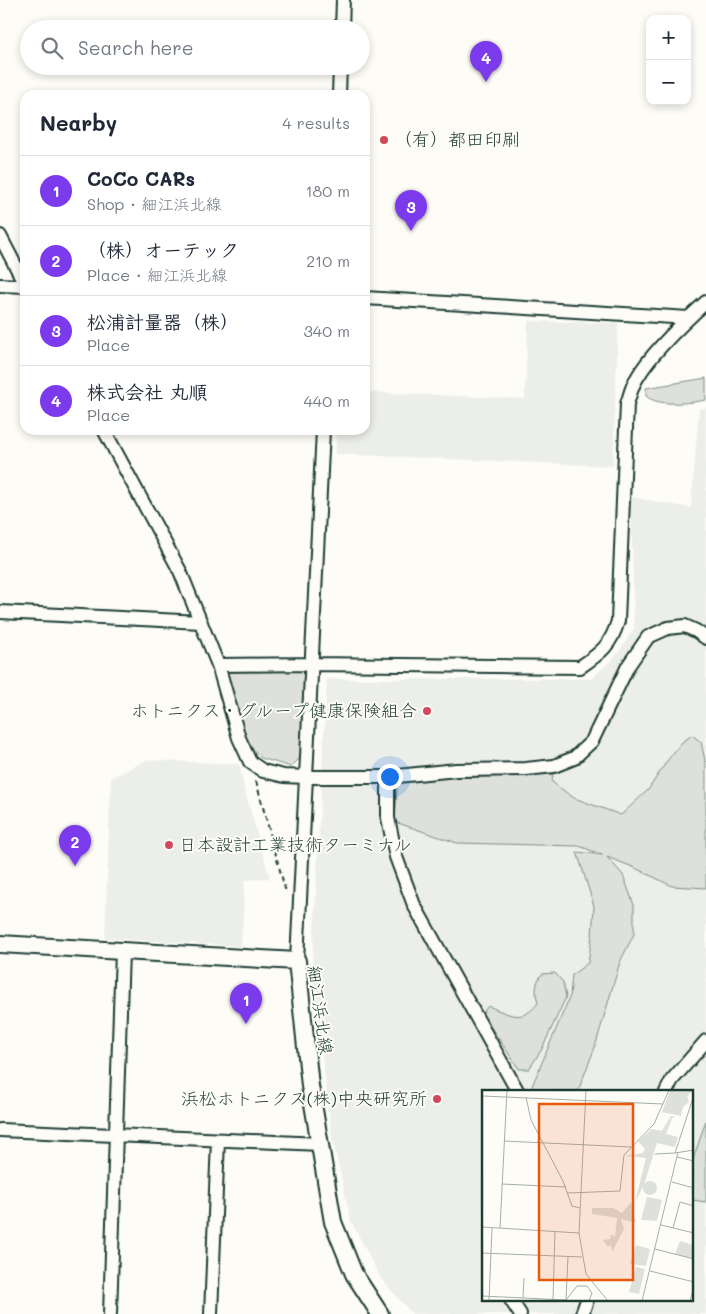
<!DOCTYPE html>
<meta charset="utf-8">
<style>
:root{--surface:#fff;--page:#f6f6f7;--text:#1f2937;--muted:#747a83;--line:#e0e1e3;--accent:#7c3aed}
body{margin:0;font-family:Mali,"Klee One",sans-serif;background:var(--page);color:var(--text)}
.controls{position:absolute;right:15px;top:15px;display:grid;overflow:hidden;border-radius:10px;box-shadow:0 2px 8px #0003}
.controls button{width:45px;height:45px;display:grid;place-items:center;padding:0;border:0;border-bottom:1px solid var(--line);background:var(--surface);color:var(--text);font:25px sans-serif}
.you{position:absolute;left:389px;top:776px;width:18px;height:18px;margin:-12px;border:4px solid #fff;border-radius:50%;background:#1a73e8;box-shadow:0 0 0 8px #1a73e833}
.badge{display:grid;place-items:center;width:32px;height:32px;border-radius:50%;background:var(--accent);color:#fff;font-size:16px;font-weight:700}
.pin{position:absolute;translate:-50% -41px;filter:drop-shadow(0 1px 2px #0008)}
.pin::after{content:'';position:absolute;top:26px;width:18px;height:15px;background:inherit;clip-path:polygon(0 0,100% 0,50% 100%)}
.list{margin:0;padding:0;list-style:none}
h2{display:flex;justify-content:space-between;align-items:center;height:65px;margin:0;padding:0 20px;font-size:21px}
h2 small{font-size:16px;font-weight:400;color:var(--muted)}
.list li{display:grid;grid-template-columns:32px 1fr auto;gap:15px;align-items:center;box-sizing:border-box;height:70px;padding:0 20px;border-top:1px solid var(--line)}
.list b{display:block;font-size:19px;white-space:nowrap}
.list p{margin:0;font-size:16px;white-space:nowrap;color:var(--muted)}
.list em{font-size:16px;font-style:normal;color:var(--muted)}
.icon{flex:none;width:28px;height:28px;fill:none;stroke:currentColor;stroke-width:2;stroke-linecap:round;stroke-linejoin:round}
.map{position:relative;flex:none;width:706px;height:1314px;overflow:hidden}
.search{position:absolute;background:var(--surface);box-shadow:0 2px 8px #0003;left:20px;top:20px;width:350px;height:55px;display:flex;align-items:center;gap:12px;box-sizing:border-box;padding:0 18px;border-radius:28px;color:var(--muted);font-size:19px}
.panel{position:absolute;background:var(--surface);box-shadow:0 2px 8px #0003;left:20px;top:90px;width:350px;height:345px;border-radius:15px}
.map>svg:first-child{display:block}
.built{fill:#eceee9;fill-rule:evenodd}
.green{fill:#dde0db;stroke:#7e8e88}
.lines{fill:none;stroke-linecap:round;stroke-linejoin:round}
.minor-casing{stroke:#1f3d34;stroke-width:16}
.major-casing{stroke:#1f3d34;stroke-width:20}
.path{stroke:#1f3d34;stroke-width:2;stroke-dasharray:5 4;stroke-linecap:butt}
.minor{stroke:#fdfcf7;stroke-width:12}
.major{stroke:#fdfcf7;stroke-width:16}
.poi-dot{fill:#d1495b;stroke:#fdfcf7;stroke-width:2}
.labels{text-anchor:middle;stroke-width:4;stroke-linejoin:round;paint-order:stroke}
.poi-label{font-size:18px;fill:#1f3d34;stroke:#fdfcf7;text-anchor:start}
.street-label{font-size:18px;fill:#1f3d34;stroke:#fdfcf7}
.inset-road{fill:none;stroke:#a4b0a9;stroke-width:1}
.view{fill:#e8590c;fill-opacity:0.15;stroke:#e8590c;stroke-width:2.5}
.inset-edge{fill:none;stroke:#1f3d34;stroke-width:2.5}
</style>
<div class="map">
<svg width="706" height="1314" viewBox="0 0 706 1314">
<rect width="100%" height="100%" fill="#fdfcf7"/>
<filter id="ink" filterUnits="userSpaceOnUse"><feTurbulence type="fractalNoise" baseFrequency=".02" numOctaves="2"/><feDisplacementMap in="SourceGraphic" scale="10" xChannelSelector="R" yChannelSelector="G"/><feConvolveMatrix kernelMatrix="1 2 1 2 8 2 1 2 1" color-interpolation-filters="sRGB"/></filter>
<g filter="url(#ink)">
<path class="built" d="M528,321L618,323L613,466L335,454L337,430H365V392L525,399Z
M706,408V1314H412L380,1277L351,1221L332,1137L312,969L327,679H591L616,656L634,629L631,497L691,508L699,409ZM483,1092H692V1300H483Z
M147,760L239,764L245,792L270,878L245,880L241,946L105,938L111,778Z"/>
<path class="green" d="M706,378V400C691,403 658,407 646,396V388Z
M304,671L302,756L291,767L261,758L247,743L227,672Z
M692,735L701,742L706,765V888L672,886L633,867L607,857L623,875L634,905V934L620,962L595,1047L578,1091H536L532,1086L570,996L572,975L588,963L592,936L594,906L577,852L603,855L579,846L457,843L395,822L398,780L553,774L552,782L574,798L621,815L648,790L667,761L681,743Z
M555,973L563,982L566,997L542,1049L529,1069H519L482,1014L488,1006C509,1014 522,1024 538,1003C535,993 535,982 542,974Z
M706,1120V1202L692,1200V1163Z"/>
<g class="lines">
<defs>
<path id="minor" d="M342,29L343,0
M339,95L340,66
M0,236L25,284
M0,285L25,286
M365,298L689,318
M104,430L180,571L218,665L239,738L250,762L263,771L284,776L306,777H388L456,770L526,769L554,766L574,758L592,741L628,666L648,637L668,628L685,626L696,631L706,638
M0,612L201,622
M218,665L311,664L580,667C601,653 611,645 618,621L627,404C630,395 632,385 637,378C651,353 685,321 706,302
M388,777V818L396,857L414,905L518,1092
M297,961L323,430
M666,1092L672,1080L706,1041
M0,1130L320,1144
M511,1300L520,1314
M110,1314L122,951
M211,1314L218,1140
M582,1314L587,1300"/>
<path id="major" d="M0,944L297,961L310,1086L333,1222L354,1274L380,1314"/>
</defs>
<use href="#minor" class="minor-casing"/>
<use href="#major" class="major-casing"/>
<path class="path" d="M256,781L285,889L288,890"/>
<use href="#minor" class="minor"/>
<use href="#major" class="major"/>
</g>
</g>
<g class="poi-dot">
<circle cx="384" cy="140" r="5"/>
<circle cx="427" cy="711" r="5"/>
<circle cx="169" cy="845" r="5"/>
<circle cx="437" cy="1099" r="5"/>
</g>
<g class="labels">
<g class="poi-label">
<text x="394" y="146">（有）都田印刷</text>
<text x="417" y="717" text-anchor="end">ホトニクス・グループ健康保険組合</text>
<text x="179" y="851">日本設計工業技術ターミナル</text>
<text x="427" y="1105" text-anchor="end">浜松ホトニクス(株)中央研究所</text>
</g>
<g class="street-label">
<text transform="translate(320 1010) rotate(82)" y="6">細江浜北線</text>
</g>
</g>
<g transform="translate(482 1090)">
<rect width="211" height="211" fill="#fdfcf7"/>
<path d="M188,0H211L205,6L207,12L201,17L199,26L180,22ZM189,26L194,27L190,28L184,44L196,47L193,57L175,53L162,95L153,112L164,68L143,66L161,63L163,59L156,51L170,39L180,41ZM161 98a7 7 0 1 1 14 0a7 7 0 1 1-14 0ZM165,107L180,110L175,131L159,130ZM149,112L154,133L139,129L142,139L130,162L129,155L126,157L121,150L128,149L129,144L133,147L135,128L110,124V118H131L140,123ZM198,151L211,155V169L193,164ZM154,155L168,159L164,176L148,174ZM154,177L163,179L157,204L147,202Z" fill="#dde0db"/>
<path class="inset-road" d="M212,5L193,63L212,60M0,6L181,14M44,7L49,30L81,91L90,116L98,118M22,51L149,57M173,64L193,63M195,67L212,71M190,92L212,98M20,94L84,97M86,103L138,101L142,65L172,34L187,0M179,135L212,143M0,137L97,143L104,184L126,211M18,138L25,0M191,138L198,112L212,116M97,143L104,0M173,159L212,169M0,163L100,167M168,181L212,192M0,206L84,210L86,166M41,208L42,188M71,210L73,141M84,210L95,196H105L110,203L107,211M7,211L10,138M160,211L196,62M208,211L212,196"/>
<path class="view" d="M57,14H151V190H57Z"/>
<rect width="211" height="211" class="inset-edge"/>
</g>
</svg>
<div class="controls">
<button>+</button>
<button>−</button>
</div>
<div class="you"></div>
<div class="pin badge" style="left:246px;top:1024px">1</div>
<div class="pin badge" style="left:75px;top:866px">2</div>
<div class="pin badge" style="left:411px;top:231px">3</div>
<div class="pin badge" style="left:486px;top:82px">4</div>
<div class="search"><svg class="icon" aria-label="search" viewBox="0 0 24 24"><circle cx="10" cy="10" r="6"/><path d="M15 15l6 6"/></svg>Search here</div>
<section class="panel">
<h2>Nearby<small>4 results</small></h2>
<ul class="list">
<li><span class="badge">1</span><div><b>CoCo CARs</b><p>Shop · 細江浜北線</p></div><em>180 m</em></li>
<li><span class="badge">2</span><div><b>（株）オーテック</b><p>Place · 細江浜北線</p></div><em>210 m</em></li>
<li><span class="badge">3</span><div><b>松浦計量器（株）</b><p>Place</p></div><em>340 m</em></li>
<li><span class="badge">4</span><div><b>株式会社 丸順</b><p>Place</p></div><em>440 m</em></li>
</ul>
</section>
</div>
